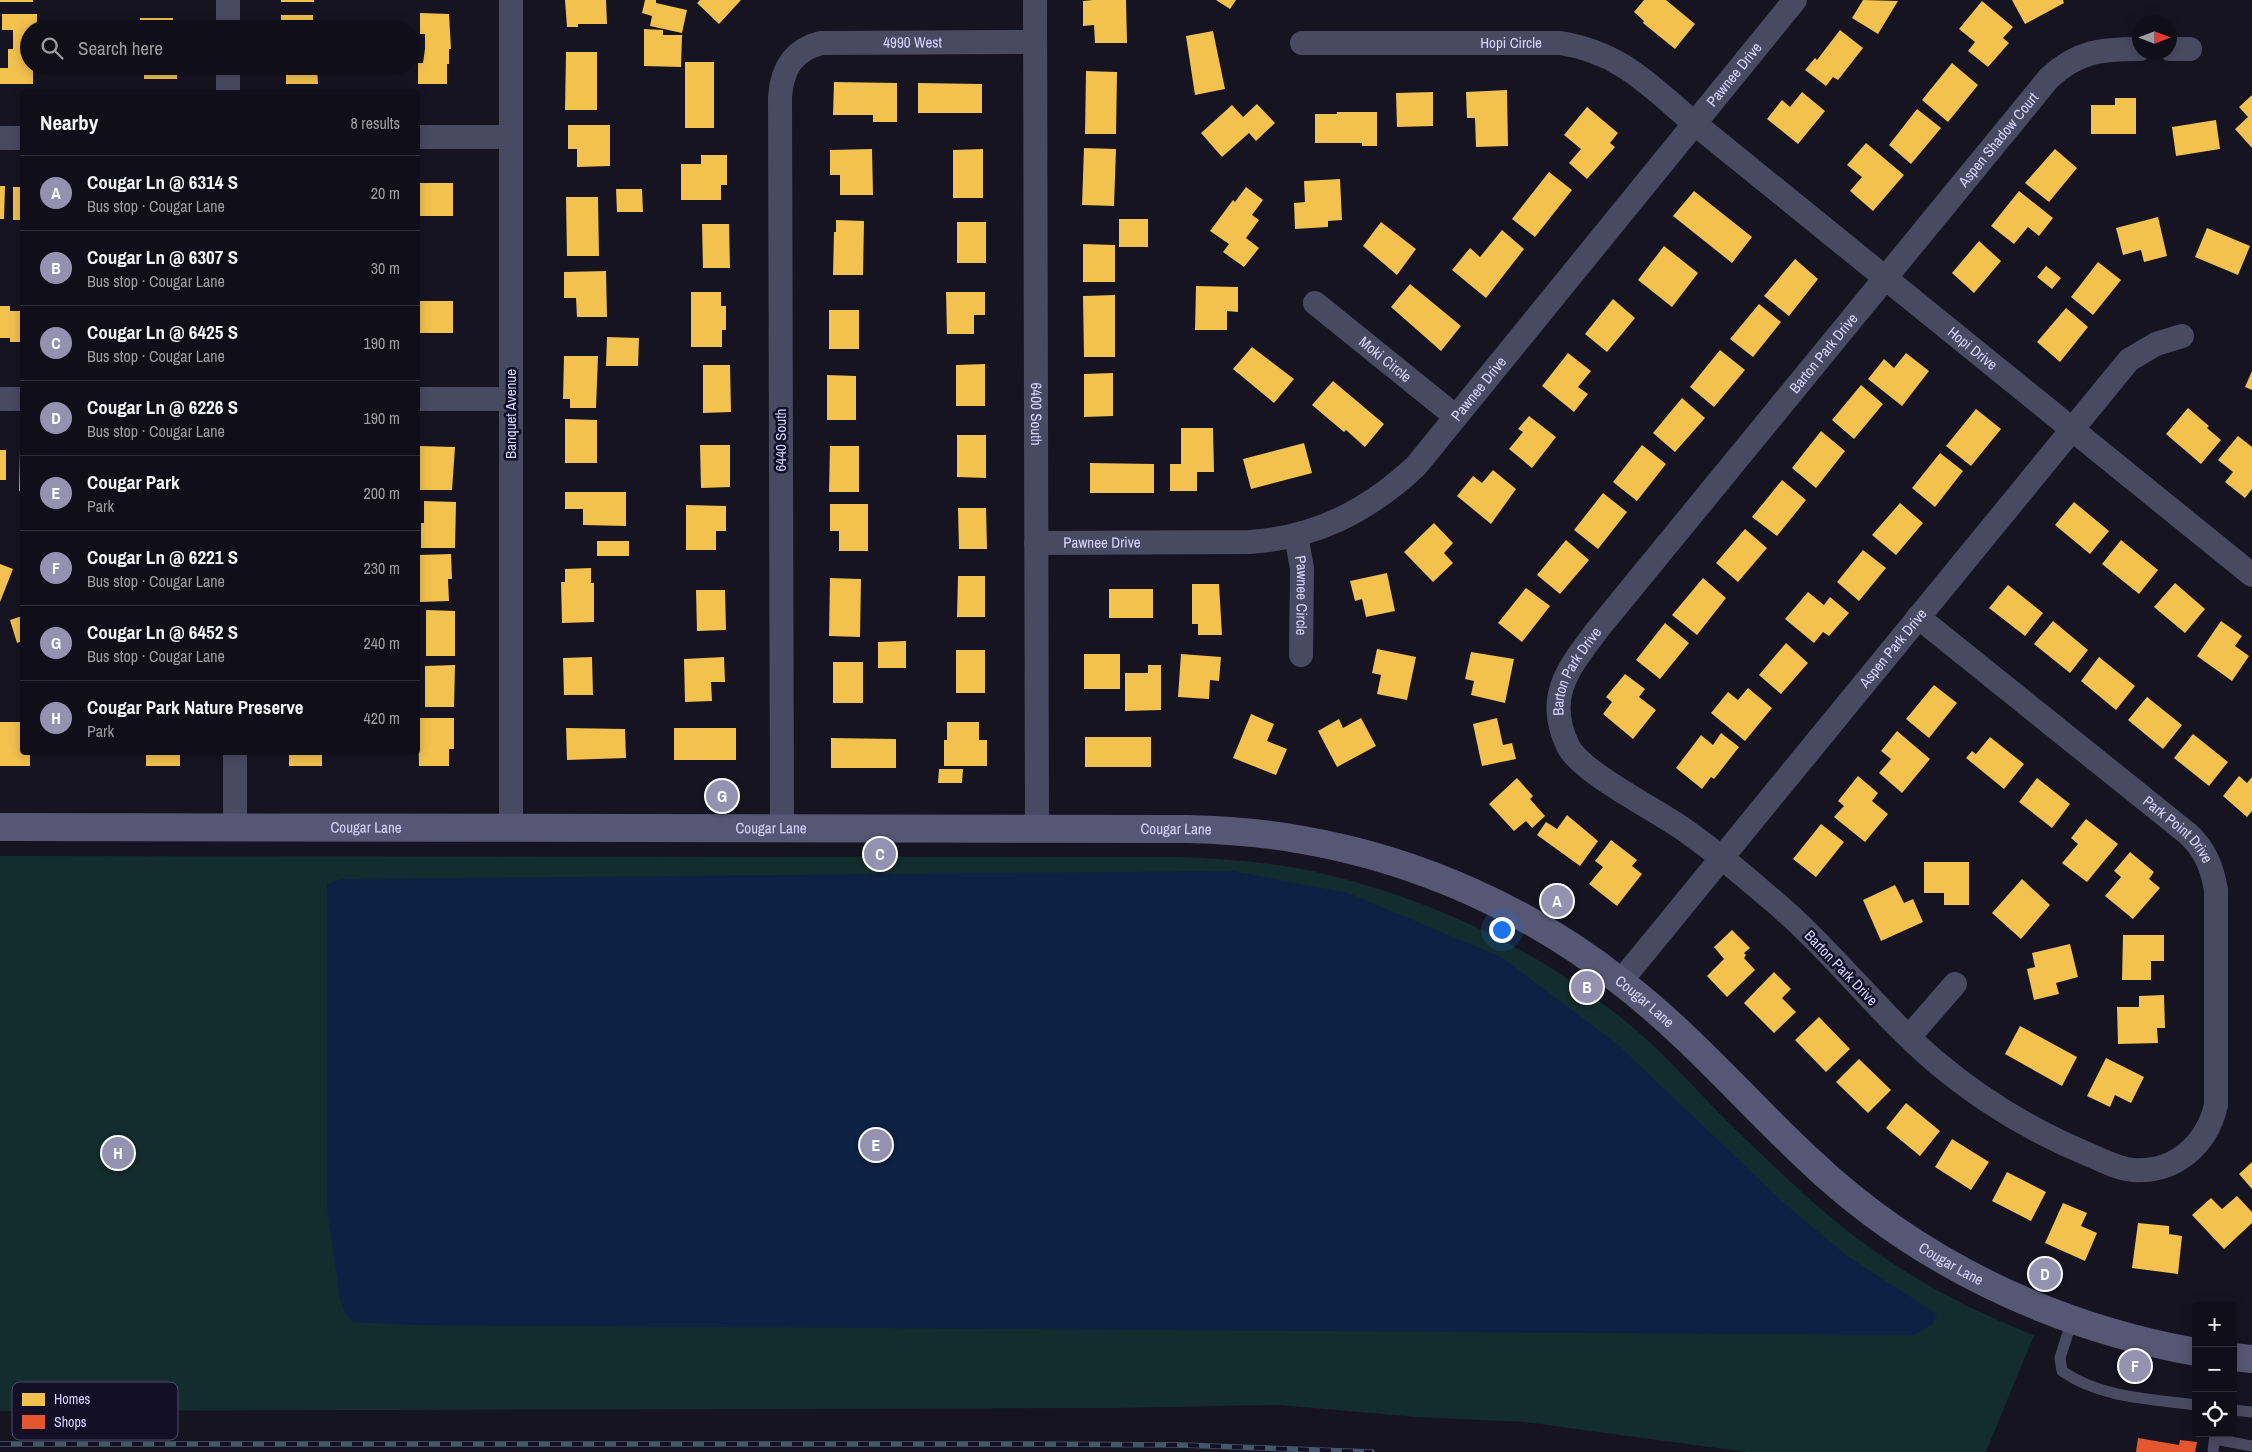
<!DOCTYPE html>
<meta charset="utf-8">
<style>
:root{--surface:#100f19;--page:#1e1d26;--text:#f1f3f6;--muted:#9c9ca2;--line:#302f38;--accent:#9591b1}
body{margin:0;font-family:"Archivo Narrow",sans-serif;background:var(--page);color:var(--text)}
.controls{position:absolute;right:15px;bottom:15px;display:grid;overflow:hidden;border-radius:5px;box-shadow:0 2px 12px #0003}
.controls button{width:45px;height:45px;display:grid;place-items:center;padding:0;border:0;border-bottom:1px solid var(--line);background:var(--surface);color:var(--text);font:25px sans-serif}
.compass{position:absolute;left:2132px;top:15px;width:45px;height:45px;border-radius:50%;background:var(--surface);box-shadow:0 2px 12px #0003;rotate:90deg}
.you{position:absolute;left:1501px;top:929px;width:18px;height:18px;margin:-12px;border:4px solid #fff;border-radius:50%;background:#1a73e8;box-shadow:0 0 0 8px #1a73e833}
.badge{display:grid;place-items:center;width:32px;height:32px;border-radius:50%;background:var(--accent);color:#fff;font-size:16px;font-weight:700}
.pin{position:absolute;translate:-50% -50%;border:2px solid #fff;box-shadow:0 1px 5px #0006}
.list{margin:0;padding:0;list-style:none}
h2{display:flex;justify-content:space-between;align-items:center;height:65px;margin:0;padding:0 20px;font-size:21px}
h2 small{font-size:16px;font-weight:400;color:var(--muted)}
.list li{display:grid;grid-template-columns:32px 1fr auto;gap:15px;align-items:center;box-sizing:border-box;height:75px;padding:0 20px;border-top:1px solid var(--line)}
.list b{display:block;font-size:19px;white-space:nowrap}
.list p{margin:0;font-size:16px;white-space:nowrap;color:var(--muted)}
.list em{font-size:16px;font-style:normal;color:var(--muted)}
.icon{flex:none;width:28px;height:28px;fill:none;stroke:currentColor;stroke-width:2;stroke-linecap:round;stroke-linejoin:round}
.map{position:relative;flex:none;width:2252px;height:1452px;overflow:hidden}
.search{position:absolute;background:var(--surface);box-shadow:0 2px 12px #0003;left:20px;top:20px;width:400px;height:55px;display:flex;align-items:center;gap:12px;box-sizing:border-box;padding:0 18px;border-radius:28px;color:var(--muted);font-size:19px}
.panel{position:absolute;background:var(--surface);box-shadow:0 2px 12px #0003;left:20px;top:90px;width:400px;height:665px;border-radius:5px}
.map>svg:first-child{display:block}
.green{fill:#132c2d}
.water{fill:#0d2144}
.homes{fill:#f2c14e}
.shops{fill:#e4572e}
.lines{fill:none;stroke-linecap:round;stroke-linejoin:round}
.lane{stroke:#4a4962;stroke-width:11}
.street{stroke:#4a4962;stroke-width:24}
.secondary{stroke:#575674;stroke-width:28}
.rail-casing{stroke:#43596b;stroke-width:5.5}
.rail{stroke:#130f26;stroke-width:4;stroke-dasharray:11;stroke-linecap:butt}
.labels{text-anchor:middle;stroke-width:5;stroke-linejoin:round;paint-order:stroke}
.street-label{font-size:15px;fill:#d9d4ff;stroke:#130f26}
.key{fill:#130f26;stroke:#4e4a67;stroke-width:1}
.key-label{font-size:14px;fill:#d9d4ff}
</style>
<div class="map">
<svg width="2252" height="1452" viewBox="0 0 2252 1452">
<rect width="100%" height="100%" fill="#161421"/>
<path class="green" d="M0,856L1179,857C1227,859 1283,863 1329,875C1439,902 1541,952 1629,1024C1668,1056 1701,1096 1737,1131C1772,1164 1807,1199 1845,1229C1902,1274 1966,1309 2034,1335L1986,1452H1746L1525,1422L1417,1417L1278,1405L1117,1408L0,1411Z"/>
<path class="water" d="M1232,871L1348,893L1501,957L1617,1044L1786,1205L1847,1256L1937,1314L1933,1324L1914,1335L415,1325L353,1322L346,1315L340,1298L327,1209V884L341,879Z"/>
<path class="homes" d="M0,0H33V2H0Z
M281,0H314V2H281Z
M565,0H606L607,24H578V27H567Z
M645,0H656V3L687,10L682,33L650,26L652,16L642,13Z
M700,0H741L719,24L697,3Z
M1093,0H1126L1127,43H1095L1094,25L1083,26V1Z
M1216,0H1236L1230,9Z
M1644,0H1666L1695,24L1675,49L1643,23L1644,21L1634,12Z
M1863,0L1898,1L1878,34L1852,18Z
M2012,0H2063L2064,3L2025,24Z
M1982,1L2013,27L2003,38L2009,43L1988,67L1968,51L1975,42L1959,29Z
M420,13L449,14L451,49H449V64H447V84H418V63H423L425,49V34H420Z
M2,14H37V29H29V66H33V84H0V68H8V49H13V30H2Z
M281,15H313V29H281Z
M140,18H173V29H140Z
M644,29L663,30V35H682L681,67L644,66Z
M1840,30L1863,48L1838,80L1833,77L1826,86L1805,70L1815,58L1817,60Z
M1213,31L1225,89L1195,95L1186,36Z
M566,52H597V110H565Z
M685,62H714V128H685Z
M1952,63L1978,85L1948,122L1922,100Z
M144,66H177V79H144Z
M286,66H317L318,84H286Z
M1086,71L1117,72L1116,134H1085Z
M834,82L897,83V122H873V115H833Z
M918,83L982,84V113H918Z
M1507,90L1508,146L1476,147L1475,118H1467L1466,92Z
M1433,92V126L1397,127L1396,93Z
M1802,92L1825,111L1798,144L1767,119L1782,100L1790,107Z
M2252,95V148L2235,129L2248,117L2239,107Z
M2115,98H2136V134H2091V105H2115Z
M1257,104L1275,123L1256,141L1249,133L1222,157L1201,133L1232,105L1243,117Z
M1587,107L1618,133L1610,143L1615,147L1587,179L1569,163L1581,149L1564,135Z
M1917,109L1941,128L1911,164L1889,145Z
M1337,112H1377V146H1362V143H1315V114H1337Z
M2216,120L2220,149L2176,156L2172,127Z
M568,125H610V166L577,167V149H568Z
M1866,143L1904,175L1873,211L1850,191L1862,177L1847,165Z
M1084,148L1116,149L1114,206L1082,205Z
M872,149L873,195H840V175H830V150Z
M983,149V198H953V150Z
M2055,149L2077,168L2049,202L2025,183Z
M701,155H727V185H721V200H681V164H701Z
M1549,172L1572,190L1535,237L1512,219Z
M1340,179L1342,220L1328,221V227L1295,229L1294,203L1305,202L1304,181Z
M418,183H453V216H418Z
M0,186H5L4,219H0Z
M13,187H22V220H13Z
M1246,187L1263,200L1252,215L1259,220L1246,238L1259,248L1244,267L1223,252L1229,244L1210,231L1233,200L1235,202Z
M616,189H642L643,212H617Z
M1694,191L1752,237L1732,263L1673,216Z
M2019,191L2053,218L2039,236L2028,227L2014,244L1991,226Z
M566,197H598L599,256H567Z
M2158,217L2167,256L2144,262L2141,250L2123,255L2116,228Z
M1119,219H1148V247H1119Z
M836,220L864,221L863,275H833L834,232H836Z
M957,222H986V263H957Z
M1381,222L1416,249L1397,275L1363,246Z
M702,224H729L730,268H703Z
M2207,228L2250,246L2238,275L2195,257Z
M1502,230L1524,249L1486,298L1452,270L1470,248L1480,257Z
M1979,241L2001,261L1974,293L1952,273Z
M1083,244L1115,245V282H1083Z
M1664,246L1698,273L1672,307L1638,280Z
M1795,259L1818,279L1789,316L1764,296Z
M2098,262L2121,280L2093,315L2071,297Z
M2046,266L2061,278L2052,289L2037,277Z
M606,271L607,317H577L576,298H564V272Z
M1410,284L1461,326L1441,351L1391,307Z
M1196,286L1238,287V312L1227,311V330H1195Z
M691,292H721V306H726V330H722V347H691Z
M946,292H985V315H974V334H947Z
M1115,295V357H1084L1083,296Z
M1613,299L1635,318L1607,352L1585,334Z
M418,301H453V333H418Z
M1759,304L1781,322L1753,357L1730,339Z
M0,306H10V311H22V342H10V338H0Z
M2066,308L2088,327L2060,362L2037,342Z
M829,310H859V349H829Z
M607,337L639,338L638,366H606Z
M1252,347L1294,379L1274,403L1233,369Z
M1720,350L1745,370L1714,407L1690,387Z
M1568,353L1591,371L1578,387L1588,394L1574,412L1542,386Z
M1906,353L1929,371L1902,406L1868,379L1884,359L1894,368Z
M564,356H598L596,408H570V399H563Z
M985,364V406H956V365Z
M703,365H730L731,412L703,413Z
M2252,371V390L2245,387Z
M1113,373V416L1084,417V374Z
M827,375L856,376V420H827Z
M1333,381L1384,424L1365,447L1346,430L1344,432L1312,405Z
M1861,385L1883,404L1854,439L1832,420Z
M1682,398L1705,418L1675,452L1653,433Z
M2188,408L2209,426L2207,428L2221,440L2201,464L2166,434Z
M1976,409L2001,429L1971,466L1946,446Z
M1529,416L1556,437L1532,468L1509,449L1523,432L1518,429Z
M565,419L597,420V463H565Z
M1181,428H1213L1214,472H1197V491H1170V464H1181Z
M1821,431L1845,451L1816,488L1792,468Z
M957,435H986V478L957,477Z
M2238,436L2252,447V489L2245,498L2225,482L2233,472L2218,460Z
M1304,443L1312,473L1251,489L1243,459Z
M700,445H730V487L701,488Z
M1642,445L1666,464L1637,501L1613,482Z
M419,446L455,447L452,490H418Z
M830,446H859V492H829Z
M0,450H6V480H0Z
M20,450H22V491H19Z
M1940,453L1963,471L1935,507L1912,488Z
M1090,463L1154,464V493H1090Z
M1493,470L1516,489L1491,524L1457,496L1473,476L1482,483Z
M1782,480L1806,500L1777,536L1752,517Z
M565,492H626V526L583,525V509H565Z
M1603,493L1627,512L1598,549L1574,530Z
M424,501L456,502L455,548H421V523H424Z
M2074,502L2109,531L2090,554L2055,525Z
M1900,503L1923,523L1896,555L1872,535Z
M830,504H868V551H839V531H830Z
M686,505L726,506V531H716V550H686Z
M958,508H986L987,549H959Z
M1434,523L1453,543L1444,553L1453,563L1433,582L1404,552Z
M1745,529L1767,548L1738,582L1716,563Z
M1566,540L1589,560L1560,594L1537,575Z
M2121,540L2158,570L2139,594L2102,564Z
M597,541H629V556H597Z
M1863,550L1886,568L1859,601L1837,582Z
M451,554L452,579H448L449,601L420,602L418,555Z
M0,564L13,569L0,602Z
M591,568V583H594V622L562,623L561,582H565V569Z
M1387,573L1395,611L1366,617L1362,599L1355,601L1350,581Z
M958,576H985V617H957Z
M830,578L861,579L860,637L829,636Z
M1703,578L1726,598L1697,635L1672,615Z
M2175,583L2205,609L2185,633L2154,607Z
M1192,584H1219L1222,635H1198V624H1192Z
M2008,585L2043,613L2025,636L1989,608Z
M1526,588L1550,606L1522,642L1498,623Z
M1109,589H1153V618H1109Z
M696,590H725L726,630L697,631Z
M1808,592L1824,605L1830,597L1849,613L1829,636L1823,632L1814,643L1785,619Z
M426,610L455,611V656H426Z
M22,616V641L17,643L10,620Z
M2053,621L2088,650L2070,673L2034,644Z
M2221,621L2242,636L2235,646L2249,656L2232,681L2197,656Z
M1665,623L1689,643L1660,679L1636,660Z
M906,641V668H878V642Z
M1786,643L1808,663L1781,694L1759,675Z
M1377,649L1416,657L1407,700L1377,694L1381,675L1372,673Z
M956,650H985V693H956Z
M1471,652L1514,659L1505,703L1471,695L1474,681L1465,679Z
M1084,654H1120V689H1084Z
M1181,654L1221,657L1219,681L1210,680L1209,699L1178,697Z
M592,657L593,695H564L563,658Z
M724,657L725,682H711L712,701L685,702L684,659Z
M2099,657L2135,686L2116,710L2081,681Z
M833,662H863V703H833Z
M455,665L454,707H425V666Z
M1148,665H1161V710L1125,711V673H1148Z
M1625,674L1645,689L1639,697L1656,710L1633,739L1603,714L1612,702L1606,697Z
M1934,685L1957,703L1929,738L1906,719Z
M1748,688L1772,708L1745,741L1711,713L1728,692L1738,700Z
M2147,697L2182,725L2163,749L2128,720Z
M1251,714L1274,724L1267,741L1287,749L1276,775L1233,758Z
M418,718H454V749H449V766H419Z
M1361,718L1376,746L1337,767L1318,731L1339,719L1343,728Z
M1497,718L1503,745L1512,743L1516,759L1482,766L1473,724Z
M0,722H22V752H30V766H0Z
M947,722H979V740H987V766H944V740H947Z
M566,728L625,729L626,758L567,760Z
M674,728H736V760H674Z
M1897,731L1930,759L1902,793L1879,773L1891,759L1881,751Z
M1721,733L1739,747L1714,779L1711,777L1702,789L1676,768L1701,735L1713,745Z
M2193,734L2228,762L2209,786L2174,758Z
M1085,737H1151V767H1085Z
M1990,737L2024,764L2004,789L1966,758L1972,751L1976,754Z
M831,738L896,739V768H831Z
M146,752H180V766H146Z
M289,752H322V766H289Z
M939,769H963L962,783H938Z
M1858,776L1878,793L1872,801L1888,814L1865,842L1834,817L1844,806L1838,801Z
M2239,776L2247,783L2252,777V811L2247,817L2223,796Z
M1517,778L1533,796L1530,799L1545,816L1532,828L1526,821L1514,831L1489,804Z
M2037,778L2070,804L2052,828L2019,802Z
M1567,815L1598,841L1580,866L1537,835L1546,822L1557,829Z
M2086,819L2118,844L2087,882L2062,863L2078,844L2071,838Z
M1821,824L1844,842L1816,877L1793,859Z
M1611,840L1637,860L1632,866L1642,874L1617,906L1589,884L1603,867L1595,861Z
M2130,852L2154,872L2149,879L2160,888L2133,919L2105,896L2121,877L2114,871Z
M1924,862H1969V905H1944V893H1924Z
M2022,879L2050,905L2021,939L1992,913Z
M1895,885L1904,903L1913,899L1923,922L1881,941L1863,900Z
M1732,930L1750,948L1744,953L1746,955L1744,958L1755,970L1727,997L1707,976L1724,959L1714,947Z
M2123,935H2164V961H2151V980H2122Z
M2070,944L2078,977L2056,983L2059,994L2034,1000L2027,969L2035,967L2032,953Z
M1774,972L1791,989L1782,998L1796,1012L1774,1033L1744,1003Z
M2164,995L2165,1028H2157L2158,1043L2118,1044L2117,1007H2139V996Z
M1819,1017L1850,1049L1826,1072L1795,1040Z
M2020,1026L2077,1057L2062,1086L2005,1054Z
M2106,1058L2144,1077L2131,1103L2115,1095L2110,1107L2087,1096Z
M1859,1059L1891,1090L1868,1113L1836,1082Z
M1906,1103L1940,1131L1920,1156L1886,1128Z
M1952,1139L1989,1162L1971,1190L1935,1167Z
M2252,1162V1189L2239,1174Z
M2007,1172L2046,1192L2031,1221L1992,1201Z
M2237,1196L2252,1212V1223L2224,1249L2192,1215L2211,1198L2222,1209Z
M2063,1203L2087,1213L2081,1226L2097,1233L2085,1261L2045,1243Z
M2138,1223L2169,1226V1234L2182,1236L2178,1274L2132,1268Z"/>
<path class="shops" d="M2138,1438L2179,1445L2180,1440L2197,1442L2195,1452H2136Z"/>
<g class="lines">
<path class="lane" d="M2072,1320L2060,1358L2062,1371C2100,1398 2151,1399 2196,1405
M2233,1410L2252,1412
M2215,1439L2252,1446
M2213,1452L2215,1433"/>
<g class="street">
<path d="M228,0V29"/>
<path d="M511,0V828"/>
<path id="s1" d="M1035,0L1037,828"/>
<path id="s2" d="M1302,43H1560C1620,52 1649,85 1694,123L2252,575"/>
<path d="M2170,49H2190"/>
<path d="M228,66V92"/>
<path d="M418,137H511"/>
<path d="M0,138H22"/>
<path id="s3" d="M1315,303L1455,416"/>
<path d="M0,399H22"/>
<path d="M418,399H511"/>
<path id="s4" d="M1296,536L1302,568L1301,655"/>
<path id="s5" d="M1036,543L1249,542C1315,538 1368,511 1416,466L1795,0"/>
<path id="s6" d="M1918,617L2187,833C2205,849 2212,867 2216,890V1105C2207,1144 2176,1173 2133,1170C2119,1169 2106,1162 2092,1156C2036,1133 1982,1101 1936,1062C1875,1010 1827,944 1764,893C1740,872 1715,852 1689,833C1661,812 1581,773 1568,746C1544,696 1569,668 1598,629L2049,78C2078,51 2101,49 2140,49"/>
<path d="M235,827V752"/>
<path id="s7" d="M782,828L780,97C782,69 793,50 821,43L1035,42"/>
<path id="s8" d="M1621,981L2129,360L2156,344L2182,336"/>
<path d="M1909,1037L1955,984"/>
</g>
<g class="secondary">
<path id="s9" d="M0,827L1187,829C1226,830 1265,833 1303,840C1418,860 1530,910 1621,982C1690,1035 1745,1100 1808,1159C1915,1261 2051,1326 2196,1352"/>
<path d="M2233,1357L2252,1359"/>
</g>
<defs>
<path id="rail" d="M0,1444H1038L1180,1445L1372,1452"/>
</defs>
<use href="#rail" class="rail-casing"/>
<use href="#rail" class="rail"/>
</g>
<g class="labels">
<g class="street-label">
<text dy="5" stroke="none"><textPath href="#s7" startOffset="896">4990 West</textPath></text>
<text dy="5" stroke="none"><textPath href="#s2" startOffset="209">Hopi Circle</textPath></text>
<text dy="5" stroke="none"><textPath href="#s5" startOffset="905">Pawnee Drive</textPath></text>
<text dy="5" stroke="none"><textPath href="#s6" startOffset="2216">Aspen Shadow Court</textPath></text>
<text dy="5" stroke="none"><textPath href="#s2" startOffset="775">Hopi Drive</textPath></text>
<text dy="5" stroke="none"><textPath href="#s6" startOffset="1940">Barton Park Drive</textPath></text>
<text dy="5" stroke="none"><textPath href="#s3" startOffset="90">Moki Circle</textPath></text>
<text dy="5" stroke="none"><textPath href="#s5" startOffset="500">Pawnee Drive</textPath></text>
<text transform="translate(511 414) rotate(-90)" y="5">Banquet Avenue</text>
<text dy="5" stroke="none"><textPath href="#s1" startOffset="414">6400 South</textPath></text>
<text transform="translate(781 440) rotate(-90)" y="5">6440 South</text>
<text dy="5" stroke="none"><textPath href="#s5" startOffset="66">Pawnee Drive</textPath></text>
<text dy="5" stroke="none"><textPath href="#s4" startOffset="60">Pawnee Circle</textPath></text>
<text dy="5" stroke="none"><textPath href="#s8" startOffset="430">Aspen Park Drive</textPath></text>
<text dy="5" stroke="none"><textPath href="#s6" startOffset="1535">Barton Park Drive</textPath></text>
<text dy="5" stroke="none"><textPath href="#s9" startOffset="366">Cougar Lane</textPath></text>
<text dy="5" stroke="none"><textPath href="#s9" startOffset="771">Cougar Lane</textPath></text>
<text dy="5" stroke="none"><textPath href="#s9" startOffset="1176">Cougar Lane</textPath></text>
<text dy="5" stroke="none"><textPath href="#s6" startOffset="336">Park Point Drive</textPath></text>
<text transform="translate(1841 968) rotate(46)" y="5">Barton Park Drive</text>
<text dy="5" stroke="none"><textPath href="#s9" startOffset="1686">Cougar Lane</textPath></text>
<text dy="5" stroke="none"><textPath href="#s9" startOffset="2091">Cougar Lane</textPath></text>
</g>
</g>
<rect x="12" y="1382" width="166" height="58" rx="8" class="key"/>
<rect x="22" y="1393" width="23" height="13" fill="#f2c14e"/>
<rect x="22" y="1415" width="23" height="14" fill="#e4572e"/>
<g class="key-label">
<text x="54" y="1404">Homes</text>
<text x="54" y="1427">Shops</text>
</g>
</svg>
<div class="controls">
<button>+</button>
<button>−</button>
<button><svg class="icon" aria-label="locate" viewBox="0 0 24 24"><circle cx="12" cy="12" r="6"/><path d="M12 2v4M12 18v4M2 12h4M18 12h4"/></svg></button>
</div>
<svg class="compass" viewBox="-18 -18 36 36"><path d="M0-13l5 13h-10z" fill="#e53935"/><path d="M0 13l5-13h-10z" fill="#9c9ca2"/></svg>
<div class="you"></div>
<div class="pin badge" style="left:1557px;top:901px">A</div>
<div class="pin badge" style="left:1587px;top:987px">B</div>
<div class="pin badge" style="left:880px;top:854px">C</div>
<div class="pin badge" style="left:2045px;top:1274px">D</div>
<div class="pin badge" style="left:876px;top:1145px">E</div>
<div class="pin badge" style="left:2135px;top:1366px">F</div>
<div class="pin badge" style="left:722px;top:796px">G</div>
<div class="pin badge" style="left:118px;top:1153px">H</div>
<div class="search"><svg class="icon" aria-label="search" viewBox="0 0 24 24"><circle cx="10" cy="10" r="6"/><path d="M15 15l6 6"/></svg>Search here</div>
<section class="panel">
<h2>Nearby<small>8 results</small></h2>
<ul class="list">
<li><span class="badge">A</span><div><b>Cougar Ln @ 6314 S</b><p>Bus stop · Cougar Lane</p></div><em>20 m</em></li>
<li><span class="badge">B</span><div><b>Cougar Ln @ 6307 S</b><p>Bus stop · Cougar Lane</p></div><em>30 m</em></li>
<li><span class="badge">C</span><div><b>Cougar Ln @ 6425 S</b><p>Bus stop · Cougar Lane</p></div><em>190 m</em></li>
<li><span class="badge">D</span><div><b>Cougar Ln @ 6226 S</b><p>Bus stop · Cougar Lane</p></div><em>190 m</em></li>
<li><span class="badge">E</span><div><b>Cougar Park</b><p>Park</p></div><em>200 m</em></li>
<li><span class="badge">F</span><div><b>Cougar Ln @ 6221 S</b><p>Bus stop · Cougar Lane</p></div><em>230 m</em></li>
<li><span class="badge">G</span><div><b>Cougar Ln @ 6452 S</b><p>Bus stop · Cougar Lane</p></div><em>240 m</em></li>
<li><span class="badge">H</span><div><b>Cougar Park Nature Preserve</b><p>Park</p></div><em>420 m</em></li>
</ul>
</section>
</div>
